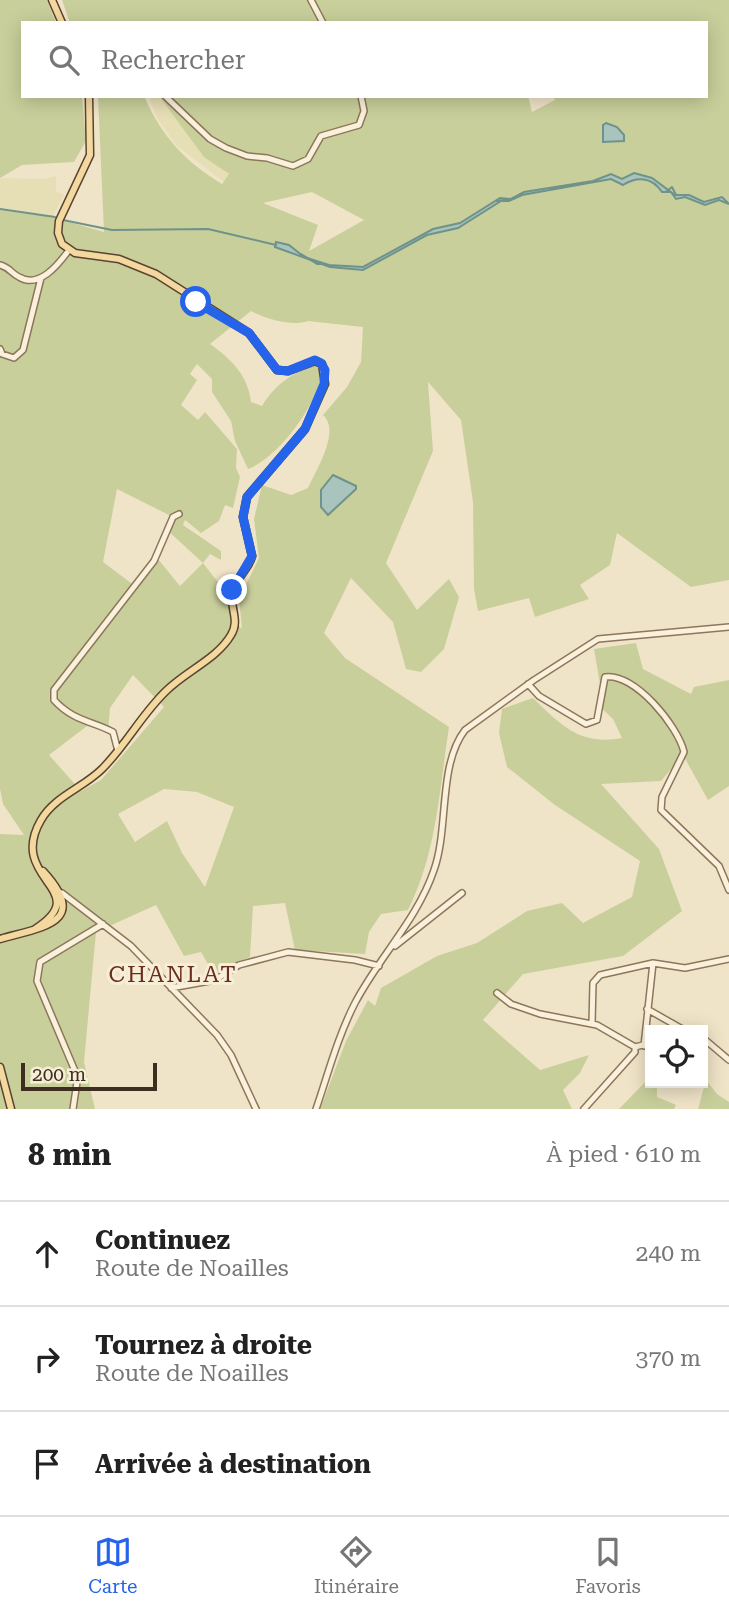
<!DOCTYPE html>
<html lang="fr">
<meta charset="utf-8">
<style>
:root{--surface:#fff;--page:#f6f6f6;--text:#222;--muted:#767676;--line:#e0e0e0;--accent:#2563eb}
body{margin:0;font-family:"Roboto Serif",serif;background:var(--page);color:var(--text)}
.controls{position:absolute;right:21px;bottom:21px;display:grid;overflow:hidden;border-radius:0px;box-shadow:0 4px 18px #0003}
.controls button{width:63px;height:63px;display:grid;place-items:center;padding:0;border:0;border-bottom:2px solid var(--line);background:var(--surface);color:var(--text);font:35px sans-serif}
.scale{position:absolute;left:21px;bottom:18px;width:136px;box-sizing:border-box;padding-left:7px;border:4px solid #3d2e20;border-top:0;font-size:19px;line-height:24px;white-space:nowrap;color:#3d2e20;-webkit-text-stroke:5px #f7eed8;paint-order:stroke}
.stop{position:absolute;width:21px;height:21px;margin:-16px;border:5px solid #2563eb;border-radius:50%;background:#fff}
.stop.end{background:#2563eb;border-color:#fff;box-shadow:0 2px 7px #0008}
.list{margin:0;padding:0;list-style:none}
h2{display:flex;justify-content:space-between;align-items:center;height:91px;margin:0;padding:0 28px;font-size:30px}
h2 small{font-size:23px;font-weight:400;color:var(--muted)}
.list li{display:grid;grid-template-columns:46px 1fr auto;gap:21px;align-items:center;box-sizing:border-box;height:105px;padding:0 28px;border-top:2px solid var(--line)}
.list b{display:block;font-size:26px;white-space:nowrap}
.list p{margin:0;font-size:23px;white-space:nowrap;color:var(--muted)}
.list em{font-size:23px;font-style:normal;color:var(--muted)}
.icon{flex:none;width:38px;height:38px;fill:none;stroke:currentColor;stroke-width:2;stroke-linecap:round;stroke-linejoin:round}
.map{position:relative;flex:none;width:729px;height:1109px;overflow:hidden}
.search{position:absolute;background:var(--surface);box-shadow:0 4px 18px #0003;left:21px;right:21px;top:21px;height:77px;display:flex;align-items:center;gap:18px;box-sizing:border-box;padding:0 24px;border-radius:0px;color:var(--muted);font-size:26px}
.sheet{height:406px;background:var(--surface)}
nav{display:flex;justify-content:space-around;align-items:center;box-sizing:border-box;height:98px;border-top:2px solid var(--line);background:var(--surface);font-size:19px;color:var(--muted)}
nav a{display:grid;justify-items:center;gap:4px}
nav .on{color:var(--accent)}
.map>svg:first-child{display:block}
.farmland{fill:#e6deb5}
.green{fill:#c9cf9b;fill-rule:evenodd}
.water{fill:#a9c4bc;stroke:#6f938a;stroke-width:2}
.lines{fill:none;stroke-linecap:round;stroke-linejoin:round}
.stream{stroke:#6f938a;stroke-width:2}
.minor-casing{stroke:#8d765c;stroke-width:8}
.major-casing{stroke:#5b4430;stroke-width:9}
.minor{stroke:#faf1dc;stroke-width:5}
.major{stroke:#f3d9a0;stroke-width:6}
.route{stroke:#2563eb;stroke-width:9}
.labels{text-anchor:middle;stroke-width:6;stroke-linejoin:round;paint-order:stroke}
.neighbourhood-label{font-size:23px;letter-spacing:2px;fill:#6b2e1e;stroke:#f7eed8}
</style>
<div class="map">
<svg width="729" height="1109" viewBox="0 0 729 1109">
<rect width="100%" height="100%" fill="#f0e4c8"/>
<path class="farmland" d="M149,96H159L204,156L229,175L224,182L176,145L157,118Z
M56,176V191L64,195L52,217L0,210V178L44,179Z"/>
<path class="green" d="M0,0H47L56,23H23V96H82L86,141L74,162L22,165L0,178Z
M62,0H729V580L691,587L617,533L610,565L580,585L589,599L535,617L529,598L478,611L474,589L473,502L461,420L428,382L433,451L386,563L417,610L449,579L459,597L444,649L421,672L406,669L393,622L351,578L324,633L345,658L449,727C439,791 437,852 408,910L381,914L369,932L365,954L295,950L285,903L253,906L250,957L232,964L216,978L201,952L184,956L156,905L96,932L84,1062L95,1109H0V834L24,835L3,804L0,789V210L52,217L104,232L98,96H148L145,98C162,137 186,162 222,184L229,174L204,157L159,96H528L532,112L555,100L553,96H706V23H70ZM312,192L364,220L309,251L318,225L263,203ZM251,311C265,319 292,327 308,321L363,327L361,362L347,387L323,415C341,431 316,470 308,488L291,495L262,485L254,519L259,558L239,599L242,629L233,620L227,594L203,563L210,554L221,560V551L183,525L185,520L201,533L219,521L225,505L233,508L240,477L236,468L237,449L205,412L198,420L181,405L197,380L190,374L197,364L212,379V392L231,421L235,441L248,469C279,457 316,406 322,373L316,366C293,371 274,386 262,406L251,402C248,375 231,359 210,344ZM117,489L171,516L166,529L203,563L180,586L158,559L135,586L103,562ZM133,675L164,707L101,780L81,791L49,755L87,726L108,731L110,708ZM164,789L197,792L234,807L205,887L182,853L167,821L135,842L118,814Z
M636,643L643,669L691,694L694,687L729,680V786L708,800L683,755L661,781L601,784L659,849L682,911L623,956L523,974L483,1020L540,1070L589,1055L580,1073L563,1090L572,1109H320L346,1041L368,1000L375,1006L381,988L437,956L477,943L527,911L562,903L583,923L632,897L640,861L555,805L507,767L499,733L502,709L533,698C561,725 580,746 622,738L613,719L597,704L601,690L594,649Z
M650,1077V1083H657V1097L676,1105L674,1109H619Z
M706,1080L717,1094L729,1102V1109H698Z"/>
<path class="water" d="M606,123L617,127L624,135V141L603,142V125Z
M634,173L652,178L675,195H689L704,202L722,197L729,204L719,200L705,205L685,197L676,199L671,192H662C652,177 637,176 623,185L611,179L522,195L509,201H501L458,228L427,235L363,270L330,267L275,247L276,242L289,245L304,257L329,265L363,267L433,229L460,223L500,198L511,199L524,192L593,181L611,174L622,179Z
M333,475L356,486V489L328,515L321,507V490Z"/>
<g class="lines">
<path class="stream" d="M667,191L672,187L676,195
M497,201L510,199
M0,209L55,217
M63,220L112,230L208,229L276,245
M301,254L317,264H324"/>
<defs>
<path id="minor" d="M311,0L323,23
M165,96L210,139L226,148L247,156L267,158L293,166L308,159L321,136L359,125L364,111L361,96
M0,265C9,267 11,273 19,277C39,289 58,265 69,250
M0,349L2,354L14,358L23,350L41,278
M528,684L539,696L586,724L597,720L605,677C634,672 678,726 684,752L662,797L661,810L719,866L729,890
M118,751L113,732C92,721 73,721 54,700V690L154,561L173,517L179,514
M62,893L131,946L217,1035L231,1055L256,1109
M395,946L462,893
M171,988L215,980L239,965L288,952L355,960L379,966
M497,993L511,1004L540,1014L597,1025L635,1047L650,1043
M647,1009L684,1030
M592,1024L593,983L600,975L653,963L685,968L729,959
M703,1038L729,1060
M644,1046L653,963
M73,1109L77,1082L75,1071L37,981L40,962L103,924
M316,1109C328,1074 338,1036 355,1003C379,957 417,920 434,870C449,828 438,765 465,730L534,680L598,639L729,627
M584,1109L635,1052V1047"/>
<path id="major" d="M52,0L62,23
M35,929C96,890 6,880 41,820C55,796 83,788 102,769C126,745 142,714 166,691C186,671 217,659 231,635C240,621 230,608 232,594C234,579 249,570 252,556L243,517L247,497L305,429L325,384L322,364L315,361L288,371L277,370L249,333L156,274L119,259L75,253L62,244L58,233L59,221L90,155L89,96
M0,939C42,927 91,923 43,871
M0,1067L11,1109"/>
</defs>
<use href="#minor" class="minor-casing"/>
<use href="#major" class="major-casing"/>
<use href="#minor" class="minor"/>
<use href="#major" class="major"/>
</g>
<g class="lines">
<path class="route" d="M196,302L249,333L277,370L288,371L315,360L321,363L325,370L324,384L305,429L247,497L243,517L252,556L232,590"/>
</g>
<g class="labels">
<g class="neighbourhood-label">
<text x="173" y="982">CHANLAT</text>
</g>
</g>
</svg>
<div class="controls">
<button><svg class="icon" aria-label="locate" viewBox="0 0 24 24"><circle cx="12" cy="12" r="6"/><path d="M12 2v4M12 18v4M2 12h4M18 12h4"/></svg></button>
</div>
<div class="scale">200 m</div>
<div class="stop" style="left:196px;top:302px"></div>
<div class="stop end" style="left:232px;top:590px"></div>
<div class="search"><svg class="icon" aria-label="search" viewBox="0 0 24 24"><circle cx="10" cy="10" r="6"/><path d="M15 15l6 6"/></svg>Rechercher</div>
</div>
<section class="sheet">
<h2>8 min<small>À pied · 610 m</small></h2>
<ul class="list">
<li><svg class="icon" aria-label="ahead" viewBox="0 0 24 24"><path d="M12 20V5M6 11l6-6 6 6"/></svg><div><b>Continuez</b><p>Route de Noailles</p></div><em>240 m</em></li>
<li><svg class="icon" aria-label="right" viewBox="0 0 24 24"><path d="M7 20v-9h11M14 6l5 5-5 5"/></svg><div><b>Tournez à droite</b><p>Route de Noailles</p></div><em>370 m</em></li>
<li><svg class="icon" aria-label="arrive" viewBox="0 0 24 24"><path d="M6 21V4h12l-3 4 3 4H6"/></svg><div><b>Arrivée à destination</b></div></li>
</ul>
</section>
<nav>
<a class="on"><svg class="icon" aria-label="map" viewBox="0 0 24 24"><path d="M3 6l6-2 6 2 6-2v14l-6 2-6-2-6 2zM9 4v14M15 6v14"/></svg>Carte</a>
<a><svg class="icon" aria-label="directions" viewBox="0 0 24 24"><path d="M12 3l9 9-9 9-9-9zM9 14v-3h6M13 9l2 2-2 2"/></svg>Itinéraire</a>
<a><svg class="icon" aria-label="saved" viewBox="0 0 24 24"><path d="M7 4h10v16l-5-4-5 4z"/></svg>Favoris</a>
</nav>
